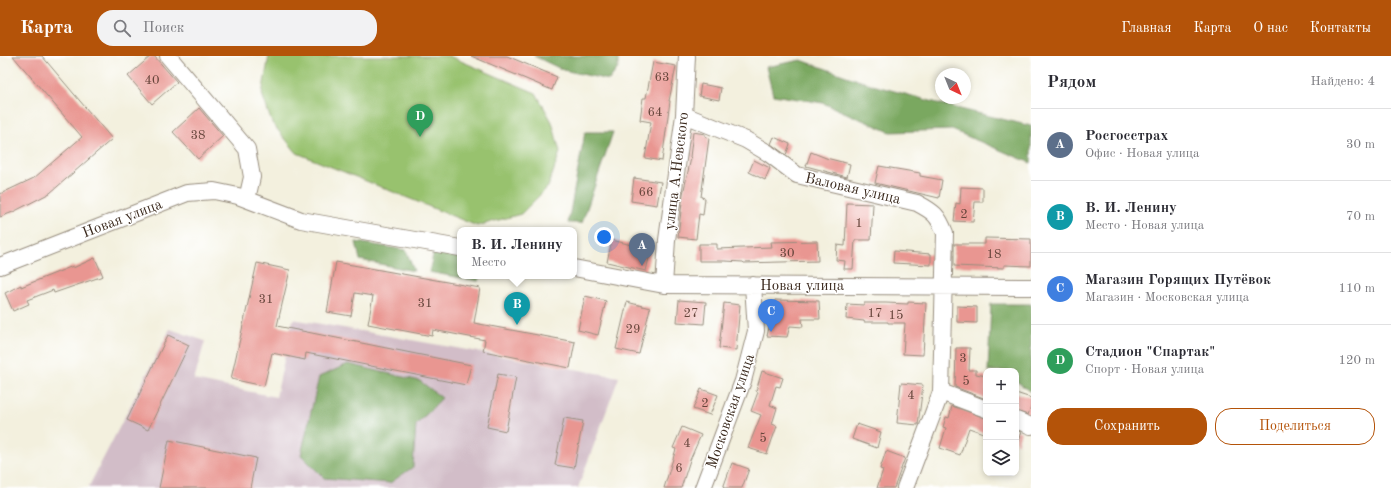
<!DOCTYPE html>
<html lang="ru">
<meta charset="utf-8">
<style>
:root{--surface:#fff;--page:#f2f2f3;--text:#2b2b33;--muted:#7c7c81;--line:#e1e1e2;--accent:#b45309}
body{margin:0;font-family:"Old Standard TT",serif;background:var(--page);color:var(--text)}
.controls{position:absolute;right:12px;bottom:12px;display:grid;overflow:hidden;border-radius:8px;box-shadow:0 2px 6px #0003}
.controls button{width:36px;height:36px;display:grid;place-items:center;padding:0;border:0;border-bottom:1px solid var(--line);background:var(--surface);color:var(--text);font:20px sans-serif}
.compass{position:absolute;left:935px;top:12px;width:36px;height:36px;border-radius:50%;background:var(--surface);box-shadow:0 2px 6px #0003;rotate:137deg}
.you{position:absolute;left:604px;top:181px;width:14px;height:14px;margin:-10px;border:3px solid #fff;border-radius:50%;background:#1a73e8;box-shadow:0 0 0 6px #1a73e833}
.badge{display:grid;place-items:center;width:26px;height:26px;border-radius:50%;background:var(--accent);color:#fff;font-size:13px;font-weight:700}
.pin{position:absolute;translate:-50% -33px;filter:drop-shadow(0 1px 2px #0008)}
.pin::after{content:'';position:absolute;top:21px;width:14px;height:12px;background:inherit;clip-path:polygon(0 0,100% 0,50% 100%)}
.popup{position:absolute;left:457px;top:171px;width:120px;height:52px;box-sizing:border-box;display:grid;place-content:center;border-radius:8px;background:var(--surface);filter:drop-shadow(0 1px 3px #0005);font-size:13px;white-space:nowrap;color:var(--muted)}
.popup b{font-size:15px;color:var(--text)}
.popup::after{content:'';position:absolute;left:50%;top:100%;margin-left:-8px;border:8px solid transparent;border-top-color:var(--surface)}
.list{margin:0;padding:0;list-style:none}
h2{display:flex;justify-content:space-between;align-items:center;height:52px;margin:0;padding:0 16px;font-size:17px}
h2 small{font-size:13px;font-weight:400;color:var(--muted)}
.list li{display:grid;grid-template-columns:26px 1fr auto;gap:12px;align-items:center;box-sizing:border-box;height:72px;padding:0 16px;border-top:1px solid var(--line)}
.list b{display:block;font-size:15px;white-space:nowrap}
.list p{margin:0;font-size:13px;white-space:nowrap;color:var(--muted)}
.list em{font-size:13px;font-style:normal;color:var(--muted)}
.actions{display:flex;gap:8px;padding:12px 16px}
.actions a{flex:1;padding:9px 0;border:1px solid var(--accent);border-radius:16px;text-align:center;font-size:14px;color:var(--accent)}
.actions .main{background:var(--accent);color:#fff}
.icon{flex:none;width:22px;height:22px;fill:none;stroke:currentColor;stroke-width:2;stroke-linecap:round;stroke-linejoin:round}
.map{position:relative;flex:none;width:1031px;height:432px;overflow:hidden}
header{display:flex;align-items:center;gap:24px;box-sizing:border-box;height:56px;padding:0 20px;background:var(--accent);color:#fff}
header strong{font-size:19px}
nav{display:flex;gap:22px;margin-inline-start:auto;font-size:14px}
.search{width:280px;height:36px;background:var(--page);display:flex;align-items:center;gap:10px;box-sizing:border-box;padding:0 14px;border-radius:16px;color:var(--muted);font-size:15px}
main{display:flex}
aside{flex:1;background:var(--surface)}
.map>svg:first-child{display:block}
.industrial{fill:#d2bdc8}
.green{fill:#98c26e;stroke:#6a7646}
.forest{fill:#7aa861;stroke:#5a6940}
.building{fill:#e99691}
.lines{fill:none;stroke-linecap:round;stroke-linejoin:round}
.minor-casing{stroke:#978d7e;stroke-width:18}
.minor{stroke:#fff;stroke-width:16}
.labels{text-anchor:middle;stroke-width:3;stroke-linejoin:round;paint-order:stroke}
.number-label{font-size:13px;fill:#66453b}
.street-label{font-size:15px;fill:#3b2a1e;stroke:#fff}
</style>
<header>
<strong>Карта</strong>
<div class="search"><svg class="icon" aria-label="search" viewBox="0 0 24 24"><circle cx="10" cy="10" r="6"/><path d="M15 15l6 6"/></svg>Поиск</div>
<nav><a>Главная</a><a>Карта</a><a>О нас</a><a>Контакты</a></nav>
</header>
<main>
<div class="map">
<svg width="1031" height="432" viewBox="0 0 1031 432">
<rect width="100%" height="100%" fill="#fff"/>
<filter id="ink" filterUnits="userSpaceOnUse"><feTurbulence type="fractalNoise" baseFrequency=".025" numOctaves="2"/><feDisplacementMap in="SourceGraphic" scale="8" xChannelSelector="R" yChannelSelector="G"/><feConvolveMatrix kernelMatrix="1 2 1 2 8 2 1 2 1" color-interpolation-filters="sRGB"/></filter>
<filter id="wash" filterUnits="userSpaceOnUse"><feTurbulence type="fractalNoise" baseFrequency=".012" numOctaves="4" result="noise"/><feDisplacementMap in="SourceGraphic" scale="16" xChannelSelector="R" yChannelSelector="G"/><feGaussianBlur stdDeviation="0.9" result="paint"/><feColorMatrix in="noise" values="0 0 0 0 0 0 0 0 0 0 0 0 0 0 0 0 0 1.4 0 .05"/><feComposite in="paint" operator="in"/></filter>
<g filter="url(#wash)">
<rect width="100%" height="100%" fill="#f3f0de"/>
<path class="industrial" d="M293,263L619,321L578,432H88L170,273L205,285L194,324L276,341Z"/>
<path class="green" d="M269,0H449L536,37L552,66L560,96L548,131L521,158L477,170L297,97L272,67L262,38Z"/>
<path class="forest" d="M534,0H618V12L609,24L563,14Z
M801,4L869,28L952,51L1031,70V107L952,74L890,76L823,47L773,39L766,11Z
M585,76H613L582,167H568Z
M356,186L406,194L414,215L360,204Z
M434,195L460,201V220H482L478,225L429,216Z
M991,248H1031V336L1016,325V315H988Z
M348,308L420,325L442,342L416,369L413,411L390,427L324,422L301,399L319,321Z"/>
<g id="blocks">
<path class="building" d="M13,0H42L112,83L50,137L13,156L0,161V138L34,122L82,81Z
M151,0H154L177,26L152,48L128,20Z
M471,0H507L557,21L552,34Z
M653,6L676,10L669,45H670L662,105L645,102L651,66L640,64L643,42H646Z
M701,28L721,32L719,44L699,40Z
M199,52L223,80L198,103L173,76Z
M693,76L705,78V80L709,82L701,141L705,142L703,159L699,158L696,183L678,181L683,138L691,102L690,101Z
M774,81L790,88L786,99L771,88Z
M811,96L826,102L850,108L847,121L806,110Z
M754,104L770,112L765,124L749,116Z
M879,110L920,117V120L942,124L939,142L875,127Z
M634,122L661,126L657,149L631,145Z
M961,131L983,132V146H975L973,166L954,165L956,147L960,148Z
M847,147L873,148L871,184H855L853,213H844L845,205L836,204L837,189L845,190Z
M985,182L1031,183V210L1004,209V212L954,210V188H985Z
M612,184L651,194L646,215L607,206Z
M817,185L818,205L744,207L743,206L725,205H699V188H717V193L743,192L772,191L771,186Z
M894,195L931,198V209L893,207Z
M95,202L103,220L54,237L53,234L27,244L29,248L13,255L5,237L21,229V231L73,210V212Z
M336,206L480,232L474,267L575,286L570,312L483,295L485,284L433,274L432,280L368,268L373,240L355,237L351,260L327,256Z
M257,207L290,214L277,270L471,309L466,329L306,297L305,304L272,297L264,330L231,323Z
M585,240L606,245L598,279L578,274Z
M679,244L706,246L704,268L677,266Z
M775,244L819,245L820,263H802L803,271L790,270L787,281L767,280Z
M627,246L650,252L639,298L616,293Z
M908,246L926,247L923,299L903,298L905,267H888V266H864V265L846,263L847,248L864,249V247H886L908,248Z
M724,247L740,249L736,294L719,292Z
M957,250L977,251V267L957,266Z
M168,279L189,289L148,374L127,364Z
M956,292H970L969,314H976V318L986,320V343L955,331Z
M762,315L783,322L780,331L776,330L770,349L777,352L772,368L777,370L767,398L748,392L761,359L751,355L758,336L756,335Z
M498,318L516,321L506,375L487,371Z
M901,327L923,329L918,369L897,367Z
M701,333L718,339L710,359L693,353Z
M1016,337L1031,342V350L1028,359L1016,355Z
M952,350L986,362V378L969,372L960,399L940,392L946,372L943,371L946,361L949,362Z
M564,362L583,365L574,412L555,409Z
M857,368L881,376L877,392L852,383Z
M682,371L701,379L690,404L681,432H664L676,393L673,392Z
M1016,374L1021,376L1017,388H1016Z
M169,384L256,402L250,432H159Z
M886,395L905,402L894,432H877L883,414L880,413Z
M732,407L749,413L742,432H723Z"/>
</g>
</g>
<g filter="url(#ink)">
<use href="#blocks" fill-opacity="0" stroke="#978d7e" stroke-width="1"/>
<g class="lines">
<defs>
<path id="minor" d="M168,0L247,93L252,121L247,143
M684,59L746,84L768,97L797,119L917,147C934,156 938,159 945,177L941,336L905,432
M0,210L187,137L214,135L238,140L301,164L460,192
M574,212L664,229L1031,231
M664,229L667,184L684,59L687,0
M941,336L986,353
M1016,364L1031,370
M703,432L743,325L756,275L753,229"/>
</defs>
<use href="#minor" class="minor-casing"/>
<use href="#minor" class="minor"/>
</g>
</g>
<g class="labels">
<g class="number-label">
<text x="662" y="25">63</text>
<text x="152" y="28">40</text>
<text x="655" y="60">64</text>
<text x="198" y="83">38</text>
<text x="646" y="140">66</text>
<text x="964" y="162">2</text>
<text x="859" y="171">1</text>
<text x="787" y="201">30</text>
<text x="994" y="202">18</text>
<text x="266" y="247">31</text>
<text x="425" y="251">31</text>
<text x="691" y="261">27</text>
<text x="875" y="261">17</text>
<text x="896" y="263">15</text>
<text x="633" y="277">29</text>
<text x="963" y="306">3</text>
<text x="966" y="329">5</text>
<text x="911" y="343">4</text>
<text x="705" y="351">2</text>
<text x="763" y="386">5</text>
<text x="687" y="391">4</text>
<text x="679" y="416">6</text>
</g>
<g class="street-label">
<text transform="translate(676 115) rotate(-83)" y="5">улица А.Невского</text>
<text transform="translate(853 132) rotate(13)" y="5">Валовая улица</text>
<text transform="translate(122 162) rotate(-21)" y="5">Новая улица</text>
<text x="802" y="234">Новая улица</text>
<text transform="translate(730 355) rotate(-71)" y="5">Московская улица</text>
</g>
</g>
</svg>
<div class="controls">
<button>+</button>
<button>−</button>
<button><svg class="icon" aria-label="layers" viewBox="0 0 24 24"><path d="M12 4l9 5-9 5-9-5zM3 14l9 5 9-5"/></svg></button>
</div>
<svg class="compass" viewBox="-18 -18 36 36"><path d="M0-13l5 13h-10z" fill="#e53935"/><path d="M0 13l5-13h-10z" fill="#7c7c81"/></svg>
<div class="you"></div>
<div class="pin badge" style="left:642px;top:210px;background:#5c6f8a">A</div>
<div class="pin badge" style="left:517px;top:269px;background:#0f9aa8">B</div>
<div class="popup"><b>В. И. Ленину</b>Место</div>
<div class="pin badge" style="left:771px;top:276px;background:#3f7fe0">C</div>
<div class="pin badge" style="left:420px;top:81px;background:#2e9e5b">D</div>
</div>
<aside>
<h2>Рядом<small>Найдено: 4</small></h2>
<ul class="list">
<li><span class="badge" style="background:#5c6f8a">A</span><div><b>Росгосстрах</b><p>Офис · Новая улица</p></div><em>30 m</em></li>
<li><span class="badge" style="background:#0f9aa8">B</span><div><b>В. И. Ленину</b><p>Место · Новая улица</p></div><em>70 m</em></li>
<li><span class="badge" style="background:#3f7fe0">C</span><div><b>Магазин Горящих Путёвок</b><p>Магазин · Московская улица</p></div><em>110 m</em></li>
<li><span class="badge" style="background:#2e9e5b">D</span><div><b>Стадион &quot;Спартак&quot;</b><p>Спорт · Новая улица</p></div><em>120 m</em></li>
</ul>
<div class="actions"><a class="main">Сохранить</a><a>Поделиться</a></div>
</aside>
</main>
